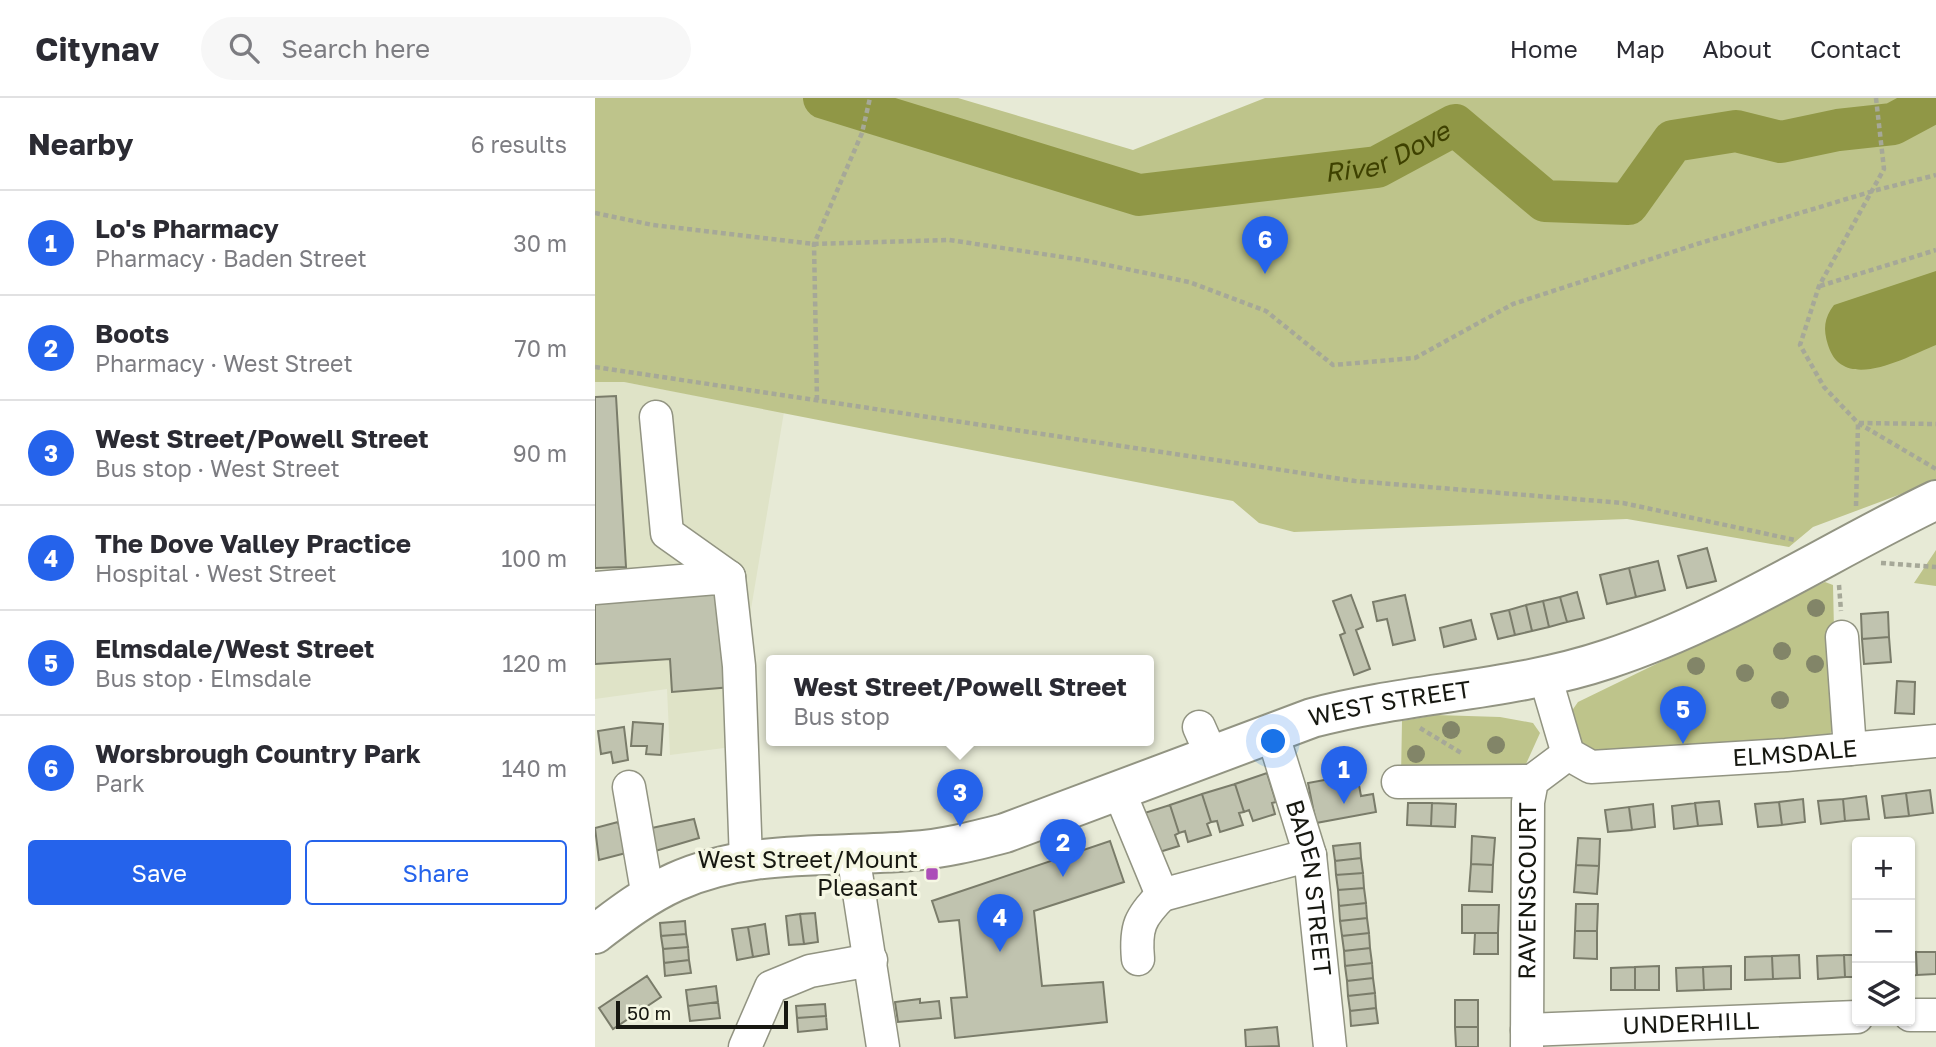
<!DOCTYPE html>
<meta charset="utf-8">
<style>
:root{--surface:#fff;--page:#f7f7f7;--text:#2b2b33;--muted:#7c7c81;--line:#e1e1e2;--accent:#2563eb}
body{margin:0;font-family:"Golos Text",sans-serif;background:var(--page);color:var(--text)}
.controls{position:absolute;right:21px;bottom:21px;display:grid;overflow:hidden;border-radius:7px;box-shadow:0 2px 5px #0004}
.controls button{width:63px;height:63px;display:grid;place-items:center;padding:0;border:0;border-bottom:2px solid var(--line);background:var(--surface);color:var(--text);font:35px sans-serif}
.scale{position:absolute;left:21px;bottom:18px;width:172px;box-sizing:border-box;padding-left:7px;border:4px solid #171811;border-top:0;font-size:19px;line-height:24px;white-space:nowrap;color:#171811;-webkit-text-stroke:5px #f5f7e3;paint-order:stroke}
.you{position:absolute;left:679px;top:644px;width:24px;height:24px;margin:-18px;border:5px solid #fff;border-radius:50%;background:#1a73e8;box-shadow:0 0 0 10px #1a73e833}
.badge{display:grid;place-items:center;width:46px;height:46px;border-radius:50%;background:var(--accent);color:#fff;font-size:23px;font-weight:700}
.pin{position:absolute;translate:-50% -58px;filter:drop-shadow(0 2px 4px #0008)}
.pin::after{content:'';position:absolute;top:37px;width:24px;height:21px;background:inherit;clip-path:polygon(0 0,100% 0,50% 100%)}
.popup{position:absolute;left:171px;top:557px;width:388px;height:91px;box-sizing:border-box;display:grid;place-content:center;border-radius:7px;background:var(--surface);filter:drop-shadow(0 2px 5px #0005);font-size:23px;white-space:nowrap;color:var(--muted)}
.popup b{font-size:26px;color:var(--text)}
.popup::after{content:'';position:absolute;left:50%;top:100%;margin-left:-14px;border:14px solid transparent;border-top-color:var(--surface)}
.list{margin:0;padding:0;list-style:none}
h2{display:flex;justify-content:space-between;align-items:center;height:91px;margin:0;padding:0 28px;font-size:30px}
h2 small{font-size:23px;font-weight:400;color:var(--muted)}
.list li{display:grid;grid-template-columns:46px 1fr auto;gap:21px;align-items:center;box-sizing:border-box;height:105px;padding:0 28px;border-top:2px solid var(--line)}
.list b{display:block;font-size:26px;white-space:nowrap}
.list p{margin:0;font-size:23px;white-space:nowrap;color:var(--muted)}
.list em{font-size:23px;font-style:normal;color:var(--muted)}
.actions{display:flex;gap:14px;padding:21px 28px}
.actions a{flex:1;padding:16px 0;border:2px solid var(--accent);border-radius:7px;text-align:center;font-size:24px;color:var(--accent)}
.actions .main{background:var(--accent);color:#fff}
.icon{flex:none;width:38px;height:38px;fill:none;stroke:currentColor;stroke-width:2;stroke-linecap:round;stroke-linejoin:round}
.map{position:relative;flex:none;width:1341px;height:949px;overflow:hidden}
header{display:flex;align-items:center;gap:42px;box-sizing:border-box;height:98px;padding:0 35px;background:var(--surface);border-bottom:2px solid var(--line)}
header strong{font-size:33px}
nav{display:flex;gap:38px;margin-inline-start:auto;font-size:24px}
.search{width:490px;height:63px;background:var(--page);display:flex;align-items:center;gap:18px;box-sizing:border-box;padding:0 24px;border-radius:38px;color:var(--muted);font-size:26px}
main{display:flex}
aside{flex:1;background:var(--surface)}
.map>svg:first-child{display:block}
.built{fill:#dfe3c7}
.green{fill:#bec48b}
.water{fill:#909746}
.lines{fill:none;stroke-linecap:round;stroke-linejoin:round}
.river{stroke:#909746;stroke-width:42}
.building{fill:#c0c3af;stroke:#7a7c6a;stroke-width:2}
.minor-casing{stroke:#929482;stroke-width:35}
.major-casing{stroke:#929482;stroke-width:42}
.path{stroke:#a6a898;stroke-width:4.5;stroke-dasharray:5 3.5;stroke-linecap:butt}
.minor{stroke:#fff;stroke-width:32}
.major{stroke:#fff;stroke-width:38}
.tree{fill:#828568}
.poi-dot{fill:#ac4eb8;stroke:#f5f7e3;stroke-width:2.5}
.labels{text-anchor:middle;stroke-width:7;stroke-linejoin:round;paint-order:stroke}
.street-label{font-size:24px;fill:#171811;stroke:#f5f7e3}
.poi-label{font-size:24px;fill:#171811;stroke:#f5f7e3;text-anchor:end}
.water-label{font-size:26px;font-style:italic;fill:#3e4100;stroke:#f5f7e3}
</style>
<header>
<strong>Citynav</strong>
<div class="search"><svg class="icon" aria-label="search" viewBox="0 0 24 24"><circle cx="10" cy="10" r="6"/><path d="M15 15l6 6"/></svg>Search here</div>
<nav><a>Home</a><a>Map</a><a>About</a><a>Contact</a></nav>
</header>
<main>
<aside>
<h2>Nearby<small>6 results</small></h2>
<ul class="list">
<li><span class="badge">1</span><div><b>Lo's Pharmacy</b><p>Pharmacy · Baden Street</p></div><em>30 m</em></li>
<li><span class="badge">2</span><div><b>Boots</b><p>Pharmacy · West Street</p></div><em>70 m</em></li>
<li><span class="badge">3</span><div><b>West Street/Powell Street</b><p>Bus stop · West Street</p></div><em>90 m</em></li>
<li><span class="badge">4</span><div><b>The Dove Valley Practice</b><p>Hospital · West Street</p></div><em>100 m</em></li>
<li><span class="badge">5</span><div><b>Elmsdale/West Street</b><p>Bus stop · Elmsdale</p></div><em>120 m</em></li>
<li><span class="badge">6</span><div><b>Worsbrough Country Park</b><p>Park</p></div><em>140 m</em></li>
</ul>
<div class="actions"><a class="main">Save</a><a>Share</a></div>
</aside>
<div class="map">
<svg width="1341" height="949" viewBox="0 0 1341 949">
<rect width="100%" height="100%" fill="#e7ead6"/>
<path class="built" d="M0,284H29L189,314L156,511L160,646L75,657L72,591L0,601Z"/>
<path class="green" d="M0,0H363L538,52L670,0H1341V383L1218,429L1194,449L1032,421L699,434L664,425L638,403L29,284H0Z
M1341,452V488L1319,485Z
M1230,484L1238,487L1241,623L1233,641L1019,658L987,652L976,614L983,604Z
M841,617L905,619L938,625L945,635L931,666L897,681L806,680L807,623Z"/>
<path class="water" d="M1341,173V247C1311,259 1248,296 1233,247C1228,231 1229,220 1239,207Z"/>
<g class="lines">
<path class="river" id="s1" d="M229,0L544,97L782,69L860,27L950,103L1033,106L1078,43L1141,33L1186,44L1243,32L1298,26L1341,3"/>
</g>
<path class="building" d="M21,298L31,469L0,470V299Z
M1112,450L1121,483L1092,490L1083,458Z
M1063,463L1070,492L1041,499L1034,470Z
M1034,470L1041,499L1012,506L1005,477Z
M982,494L989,520L972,524L965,499Z
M130,495L137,589L77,594L75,561L0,566V505Z
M756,497L768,529L761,532L775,571L759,577L745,537L750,535L738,503Z
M810,497L820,542L798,547L792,521L782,523L778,504Z
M965,499L972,524L954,529L948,503Z
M948,503L954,529L937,533L931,507Z
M931,507L937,533L920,537L914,512Z
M914,512L920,537L903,541L896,516Z
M1293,514L1294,539L1267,541L1266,516Z
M876,522L881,541L849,549L845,530Z
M1294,539L1296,564L1269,566L1267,541Z
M1302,583L1320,584L1319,616L1300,615Z
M38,624L68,626L66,657L51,656L52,648H36Z
M29,629L33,662L18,665L16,654L6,656L3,633Z
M672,675L681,704L677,705L680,716L658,723L654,712L649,714L640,686Z
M762,676L766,698L778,696L781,714L721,725L713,685Z
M640,686L649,714L644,715L648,727L625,734L622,723L616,724L607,696Z
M1335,692L1338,715L1314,718L1311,695Z
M1311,695L1314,718L1290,720L1287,698Z
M607,696L616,724L612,726L616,737L593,744L590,733L584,735L575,707Z
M1271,698L1274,721L1250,723L1248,701Z
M1208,701L1210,724L1187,727L1184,704Z
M1248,701L1250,723L1226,726L1223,703Z
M1124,703L1127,726L1103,728L1100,705Z
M1184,704L1187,727L1163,729L1160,706Z
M813,705H837L836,728L812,727Z
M837,705L861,706L860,729L836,728Z
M1100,705L1103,728L1079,731L1077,708Z
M1058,706L1060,729L1037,732L1034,709Z
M575,707L584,735L580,737L584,748L561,755L543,717Z
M1034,709L1037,732L1013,734L1010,712Z
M99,721L104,740L57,754L52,731Z
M23,724L31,755L4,762L0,730Z
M877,738L900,740L898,767L876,766Z
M983,740L1005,741L1004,768L981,767Z
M515,743L529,784L439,813L447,888L508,884L512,924L360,940L356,900L372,899L364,822L344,824L337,803Z
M765,745L766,760L740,763L738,748Z
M766,760L768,775L741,777L740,763Z
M876,766L898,767L897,794L874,793Z
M981,767L1004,768L1002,796L979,794Z
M768,775L769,790L743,792L741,777Z
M769,790L771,805L744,808L743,792Z
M771,805L772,820L745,823L744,808Z
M981,806H1003L1002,833H980Z
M867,807H904L903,835H867Z
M220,815L223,844L209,846L205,816Z
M205,816L209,846L194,847L191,818Z
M772,820L774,835L747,838L745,823Z
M90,823L91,836L66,838L65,825Z
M170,826L174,856L158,859L153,829Z
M153,829L158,859L142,862L137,831Z
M980,833H1002V861L979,860Z
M774,835L775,850L749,853L747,838Z
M880,835H903V856H879Z
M91,836L93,849L68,851L66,838Z
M93,849L94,862L69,865L68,851Z
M775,850L777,865L750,868L749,853Z
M1321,854L1322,877L1315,878V855Z
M1321,854H1341V876L1322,877Z
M1204,857L1205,880L1178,881L1177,858Z
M1249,857L1250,879L1223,881L1222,858Z
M1249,857H1262V879H1250Z
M1177,858L1178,881L1150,882V859Z
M94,862L96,875L70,878L69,865Z
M777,865L778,880L752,883L750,868Z
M1064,868V892H1040V869Z
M1136,868V891L1109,892L1108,869Z
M1040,869V892H1016V870Z
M1108,869L1109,892L1082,893L1081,870Z
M52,878L66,899L18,931L4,910Z
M778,880L780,895L753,898L752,883Z
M121,888L123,904L93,908L91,892Z
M780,895L781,910L755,913L753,898Z
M325,901V905L344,903L346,920L303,924L300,904Z
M860,902H883V929H860Z
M123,904L125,920L95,923L93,908Z
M230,906L231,918L202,920L201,908Z
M781,910L783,925L756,928L755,913Z
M231,918L232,931L203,934L202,920Z
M682,929L684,948L651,949L650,932Z
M860,929H883V949H861Z"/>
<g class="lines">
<defs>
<g id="minor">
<path d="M61,319L72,435L134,479"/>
<path d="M0,490L134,479L144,568L151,763"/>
<path d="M1247,539L1255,651"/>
<path id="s2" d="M950,578L973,656L996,669L1191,657L1341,643"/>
<path d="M604,629L616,656"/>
<path id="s3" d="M677,634L715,757L735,949"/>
<path d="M803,684L937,683"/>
<path d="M34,689L53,799"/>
<path d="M524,693L567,797L715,757"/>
<path d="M258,756L288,949"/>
<path d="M543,861C540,829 545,819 567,797"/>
<path d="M1315,917H1341"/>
<path id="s4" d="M932,932L1262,919"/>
<path d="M150,949L176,889L215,873L276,862"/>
<path id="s5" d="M932,949L933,704L937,683L973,656"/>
</g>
<g id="major">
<path id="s6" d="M0,836C25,817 51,797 80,784C155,750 237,760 316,753C348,751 379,743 410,735L717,620C814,594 918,593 1013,561C1129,523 1231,455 1341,402"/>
</g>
</defs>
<use href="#minor" class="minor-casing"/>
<use href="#major" class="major-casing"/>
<path class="path" d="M1281,0L1289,71L1224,188L1205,247L1229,289L1263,325L1341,371
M0,115L58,127L219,146L354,142L488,162L594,184L671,213L738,267L820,260L918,206L1102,146L1278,93L1341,77
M1225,188L1341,152
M0,269L760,383L1028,405L1200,442
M222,302L219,146L267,35L275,0
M1264,325L1341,326
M1261,408L1263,326
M1286,465L1341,469
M1244,487L1246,513
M825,630L868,656"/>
<use href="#minor" class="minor"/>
<use href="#major" class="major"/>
</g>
<g class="tree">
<circle cx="1221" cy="510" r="9"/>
<circle cx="1187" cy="553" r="9"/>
<circle cx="1220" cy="566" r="9"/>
<circle cx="1101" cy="568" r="9"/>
<circle cx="1150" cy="575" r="9"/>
<circle cx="1185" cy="602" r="9"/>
<circle cx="1083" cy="618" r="9"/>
<circle cx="856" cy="632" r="9"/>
<circle cx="901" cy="647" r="9"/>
<circle cx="821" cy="656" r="9"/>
</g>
<rect class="poi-dot" x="330" y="769" width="14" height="14" rx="3.5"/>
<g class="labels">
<g class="street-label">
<text dy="8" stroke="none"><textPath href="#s6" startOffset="838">WEST STREET</textPath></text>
<text dy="8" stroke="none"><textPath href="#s2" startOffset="312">ELMSDALE</textPath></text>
<text dy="8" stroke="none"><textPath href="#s3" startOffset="161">BADEN STREET</textPath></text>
<text dy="8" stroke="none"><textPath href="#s5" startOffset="156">RAVENSCOURT</textPath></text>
<text dy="8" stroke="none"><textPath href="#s4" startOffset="164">UNDERHILL</textPath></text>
</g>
<g class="poi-label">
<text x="323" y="770">West Street/Mount<tspan x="323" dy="28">Pleasant</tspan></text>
</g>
<g class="water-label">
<text dy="9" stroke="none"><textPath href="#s1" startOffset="583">River Dove</textPath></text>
</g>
</g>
</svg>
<div class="controls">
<button>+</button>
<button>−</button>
<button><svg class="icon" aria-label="layers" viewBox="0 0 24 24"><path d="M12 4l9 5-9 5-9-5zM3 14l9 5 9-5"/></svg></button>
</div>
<div class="scale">50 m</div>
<div class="you"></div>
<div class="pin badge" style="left:749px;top:706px">1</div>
<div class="pin badge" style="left:468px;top:779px">2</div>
<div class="pin badge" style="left:365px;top:729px">3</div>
<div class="popup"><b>West Street/Powell Street</b>Bus stop</div>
<div class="pin badge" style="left:405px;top:854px">4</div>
<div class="pin badge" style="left:1088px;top:646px">5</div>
<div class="pin badge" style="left:670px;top:176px">6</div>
</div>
</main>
